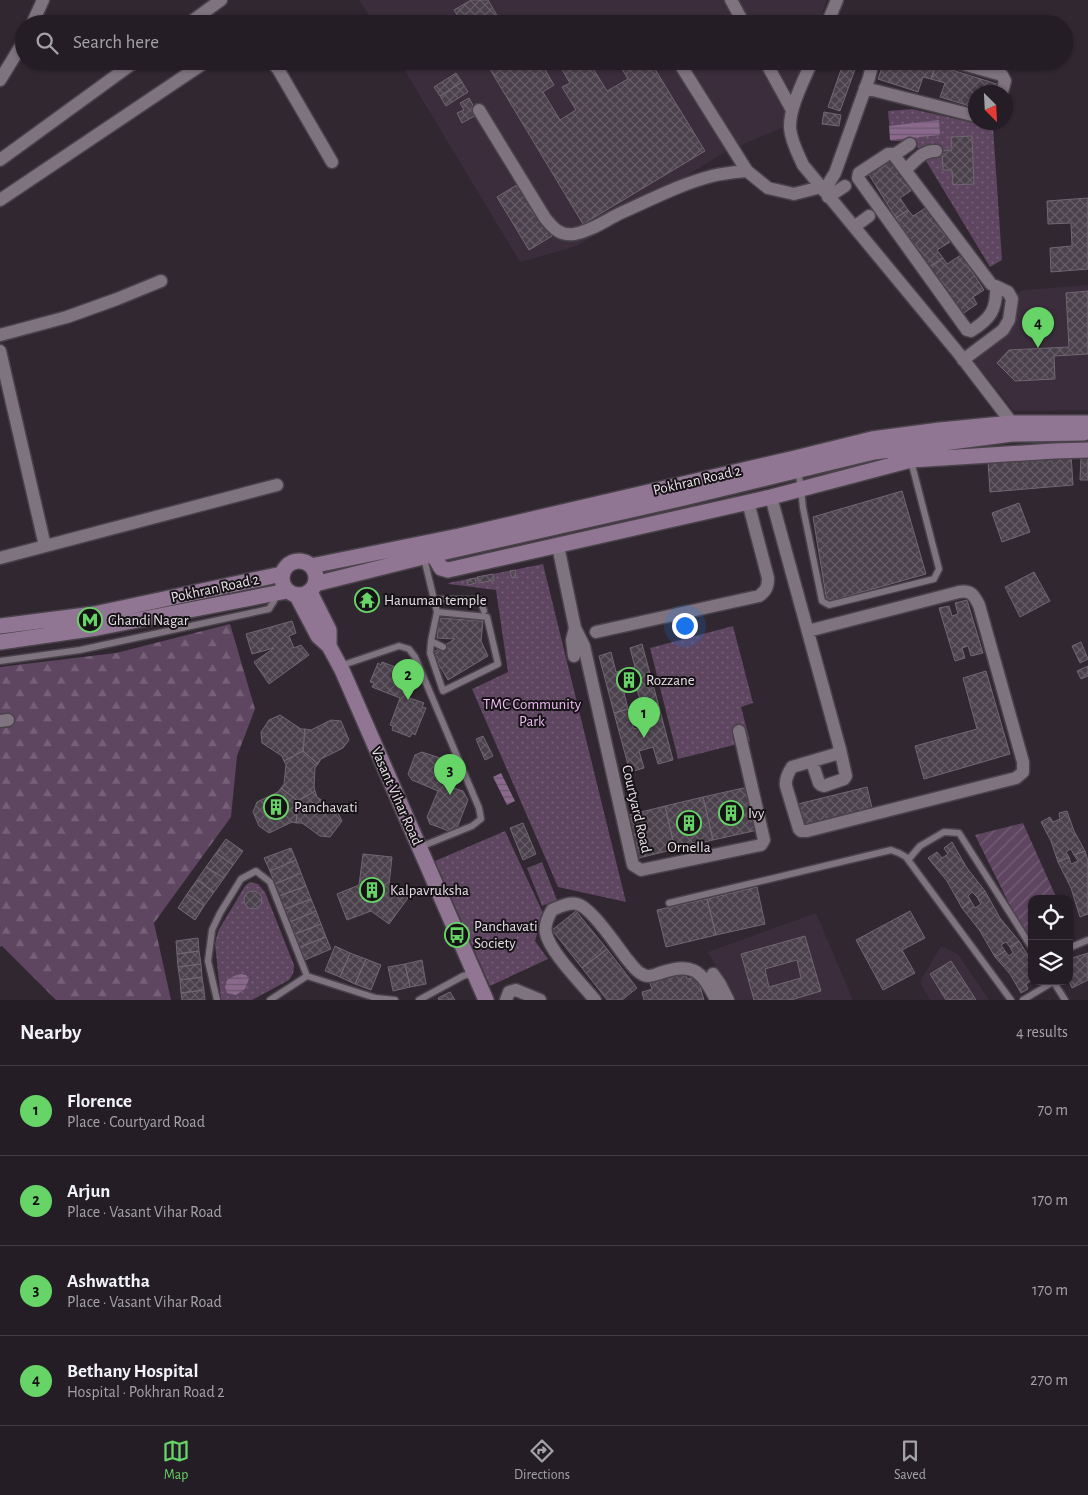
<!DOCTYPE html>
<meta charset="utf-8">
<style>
:root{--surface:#241d25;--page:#302a32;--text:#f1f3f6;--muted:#a3a2a7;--line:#413b42;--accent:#66d466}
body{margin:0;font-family:"Alegreya Sans",sans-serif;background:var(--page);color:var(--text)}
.controls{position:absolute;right:15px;bottom:15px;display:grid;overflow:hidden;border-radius:10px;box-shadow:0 1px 4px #0004}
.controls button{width:45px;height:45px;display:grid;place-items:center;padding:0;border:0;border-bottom:1px solid var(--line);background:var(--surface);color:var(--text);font:25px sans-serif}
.compass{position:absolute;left:968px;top:85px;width:45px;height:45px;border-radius:50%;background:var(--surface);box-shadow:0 1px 4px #0004;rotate:156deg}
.you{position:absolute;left:684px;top:625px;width:18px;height:18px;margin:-12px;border:4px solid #fff;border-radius:50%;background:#1a73e8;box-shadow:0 0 0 8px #1a73e833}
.badge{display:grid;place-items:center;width:32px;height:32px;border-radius:50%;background:var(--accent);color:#111;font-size:16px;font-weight:700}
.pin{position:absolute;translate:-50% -41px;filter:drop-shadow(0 1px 2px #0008)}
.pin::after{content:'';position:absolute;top:26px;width:18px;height:15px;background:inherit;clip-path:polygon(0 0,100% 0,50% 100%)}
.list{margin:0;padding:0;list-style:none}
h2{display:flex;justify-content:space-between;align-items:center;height:65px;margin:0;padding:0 20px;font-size:21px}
h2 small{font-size:16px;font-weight:400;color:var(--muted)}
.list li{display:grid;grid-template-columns:32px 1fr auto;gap:15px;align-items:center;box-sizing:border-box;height:90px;padding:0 20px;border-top:1px solid var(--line)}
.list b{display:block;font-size:19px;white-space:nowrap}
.list p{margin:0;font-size:16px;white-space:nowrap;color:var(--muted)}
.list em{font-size:16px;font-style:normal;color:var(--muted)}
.icon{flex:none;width:28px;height:28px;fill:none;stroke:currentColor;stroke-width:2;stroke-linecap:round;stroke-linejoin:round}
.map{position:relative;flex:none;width:1088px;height:1000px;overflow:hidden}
.search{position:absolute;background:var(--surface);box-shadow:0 1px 4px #0004;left:15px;right:15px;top:15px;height:55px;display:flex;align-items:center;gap:12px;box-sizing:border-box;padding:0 18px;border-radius:28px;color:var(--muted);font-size:19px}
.sheet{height:425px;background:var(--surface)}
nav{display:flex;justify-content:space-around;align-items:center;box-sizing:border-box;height:70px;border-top:1px solid var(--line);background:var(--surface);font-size:14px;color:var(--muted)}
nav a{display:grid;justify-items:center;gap:2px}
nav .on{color:var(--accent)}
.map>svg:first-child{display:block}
.built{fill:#3b2d3c}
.forest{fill:url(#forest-firs)}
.park{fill:url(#park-dots)}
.garden{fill:url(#garden-furrows)}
.water{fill:url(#water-rules)}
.building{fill:url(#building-cross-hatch);stroke:#716672;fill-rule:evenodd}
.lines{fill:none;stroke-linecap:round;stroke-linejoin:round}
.lane-casing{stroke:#4a424a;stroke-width:9}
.street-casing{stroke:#4a424a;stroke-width:15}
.secondary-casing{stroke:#4a424a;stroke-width:18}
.lane{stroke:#7e737f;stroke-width:6}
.street{stroke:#7e737f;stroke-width:12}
.secondary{stroke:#917693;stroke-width:15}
.labels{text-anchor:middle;stroke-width:4;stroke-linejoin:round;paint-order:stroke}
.street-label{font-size:15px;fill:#e7e0e7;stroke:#161216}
.poi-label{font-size:15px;fill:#e7e0e7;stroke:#161216;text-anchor:start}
.park-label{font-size:15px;fill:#f0bbf5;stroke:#161216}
</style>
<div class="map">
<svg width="1088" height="1000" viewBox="0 0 1088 1000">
<defs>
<pattern id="forest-firs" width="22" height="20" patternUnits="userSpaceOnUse" patternTransform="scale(1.25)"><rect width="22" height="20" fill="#5e4560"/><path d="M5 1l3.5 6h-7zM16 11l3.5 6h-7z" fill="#756077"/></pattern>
<pattern id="park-dots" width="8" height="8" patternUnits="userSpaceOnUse" patternTransform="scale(1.25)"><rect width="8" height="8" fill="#5e4560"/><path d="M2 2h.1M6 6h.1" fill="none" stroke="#756077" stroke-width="1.8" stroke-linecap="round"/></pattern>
<pattern id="garden-furrows" width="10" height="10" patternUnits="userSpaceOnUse" patternTransform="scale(1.25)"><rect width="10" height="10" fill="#5e4560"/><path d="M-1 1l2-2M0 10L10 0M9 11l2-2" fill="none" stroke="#756077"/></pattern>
<pattern id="water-rules" width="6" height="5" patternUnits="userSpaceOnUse" patternTransform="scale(1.25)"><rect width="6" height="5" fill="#8a698d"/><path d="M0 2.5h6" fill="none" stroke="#6b586d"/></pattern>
<pattern id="building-cross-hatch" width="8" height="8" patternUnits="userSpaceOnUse" patternTransform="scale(1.25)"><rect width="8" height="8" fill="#4b414c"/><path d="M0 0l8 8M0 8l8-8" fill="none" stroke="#655c66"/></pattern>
</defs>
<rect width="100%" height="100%" fill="#302731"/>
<path class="built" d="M359,0H827L818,24H375Z
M399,61H805L781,128L723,153L577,246L520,262Z
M1088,285V410L1014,411L972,359L1004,337L1010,326L1016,294L1023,290Z
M816,913L853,1000H735L708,952Z
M941,946L958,954L989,1000H930L920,982Z"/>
<path class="forest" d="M230,624L255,709L237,756L231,817L154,923L171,1000H56L2,946L0,947V667L116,653Z"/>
<path class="park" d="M912,109L993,127L1002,260L990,267L914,141H891L888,111Z
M543,564L626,902L558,887L472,689L508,672L496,590L449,584L448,583Z
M733,626L753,703L741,707L750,741L678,759L650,648Z
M505,831L543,913L535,941L548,959L490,986L435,861Z
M542,862L557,900L542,906L527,868Z
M250,882L258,884L265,892L294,965C294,972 293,975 289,980L252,1000H221L215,944L218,931L245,886Z"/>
<path class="garden" d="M1023,823L1057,899H1032V945L1027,940L975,835Z"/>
<path class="water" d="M939,120L940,135L890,140L889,126Z
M501,773L515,801L507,805L493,777Z
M241,974L246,975L249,979L245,989L236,995L227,993L225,987L227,980L234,976Z"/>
<path class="building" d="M471,0H488L502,24H463L454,10Z
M485,61H540L554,85L543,92L560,120L576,110L562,87L570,83L561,68L573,61H609L594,70L607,91L628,79L617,61H650L705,151L583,224Z
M844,61H858L840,111L828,107Z
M874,61H926L936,65L931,79L923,77L918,92L878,79L883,65L874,62Z
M936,65L997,84L994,92H976V108L940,97L945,83L931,79Z
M456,73L462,82L440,96L434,87Z
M462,82L468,92L446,106L440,96Z
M469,98L478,114L462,123L457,113L464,110L460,103Z
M824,112L841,115L839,126L822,124Z
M972,136L974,184L953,185L952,170H943L942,151L952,150L951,137Z
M888,157L912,190L900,198L908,210L896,218L866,170Z
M520,183L552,236L529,250L497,197Z
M1088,198V269L1051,272L1050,248L1072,246L1071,223L1048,224L1047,201Z
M927,207L950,242L937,250L943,258L929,267L896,218L908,210L913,216Z
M961,255L984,290L973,297L977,304L961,315L929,267L943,258L947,264Z
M1088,291V354L1054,356L1055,379L1015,381L997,363L1009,350L1069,347L1066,293Z
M1071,454L1073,485L990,492L988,461Z
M1081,456H1088V480H1080Z
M902,491L926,574L827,602L813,517Z
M1019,503L1030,532L1002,542L992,513Z
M515,570L516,577L512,578L510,571Z
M1034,572L1050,601L1020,617L1005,587Z
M493,574L494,580L479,583L477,577Z
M475,578L476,583L468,585L467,580Z
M373,589L379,603L361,611L355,596Z
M967,600L983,653L971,656L968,646L962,648L965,658L955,661L939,608L949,606L952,616L958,614L955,603Z
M439,618L483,621L481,641L488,656L448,680L432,653L455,639L437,638Z
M292,621L296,633L289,636L294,648L301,645L309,655L269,684L254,662L274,648L252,654L246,634Z
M1081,642L1088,659L1080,663L1072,646Z
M642,644L658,703L642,707L637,689L624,693L628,709L614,713L599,656L611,652L616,672L635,667L630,648Z
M382,662L409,672L408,675L412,677L405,693L407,697L424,703L422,707L426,708L415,735L412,733L410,737L392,730L393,726L390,725L400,698L372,687L374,683L370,682L378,663L381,665Z
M1088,666V676L1081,679L1077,671Z
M986,671L1010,754L924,779L915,746L977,729L963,678Z
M658,703L673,760L658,764L653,747L639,751L644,768L630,772L614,713L628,709L634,729L647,725L642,707Z
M280,715L301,729H305L303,751L284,761L282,756L262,743L261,732L269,720Z
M331,720L341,721L349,740L343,748L321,759L318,764L303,751L305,729L311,730Z
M483,736L493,756L485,760L476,739Z
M303,751L318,764L315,768L314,787L315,791L298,801L281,788L284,784L286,765L284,761Z
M422,752L449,761L453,768L447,786L463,791L468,800L457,828L449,831L430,824L427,817L438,791L412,780L408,774L415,755Z
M748,787L758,830L713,840L703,797Z
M867,787L873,812L805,829L798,804Z
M281,788L298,801L296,823L292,822L269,833L259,826L253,812L257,802L278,792Z
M315,791L317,797L337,811L342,821L330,837L320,836L302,823H296L298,801Z
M703,797L713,840L675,849L665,806Z
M665,806L675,849L635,859L625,816Z
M1067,811L1074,831L1085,851L1074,855L1071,849L1066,852L1069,857L1058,862L1051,841L1041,822L1050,817L1053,822L1060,819L1059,813Z
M523,823L536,854L523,860L510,828Z
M226,839L243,851L233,865L216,853Z
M952,842L967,868L985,891L977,897L972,892L968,896L971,901L962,908L947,881L928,858L937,852L942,858L948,854L944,848Z
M291,848L296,860L270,871L264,858Z
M1085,851L1088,861V914L1080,917L1071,888L1058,862L1069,857L1071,864L1078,861L1074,855Z
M216,853L233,865L224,878L206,867Z
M363,854L392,857L389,885L408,898L389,924L371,911L347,920L337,894L359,885Z
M296,860L301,873L275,884L270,871Z
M206,867L224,878L214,892L197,880Z
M301,873L306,886L279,896L275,884Z
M197,880L214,892L204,906L187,894Z
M306,886L311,899L285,909L279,896Z
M757,887L765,924L716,935L707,899Z
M985,891L1000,918L1019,941L1010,947L1006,942L1001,945L1005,951L995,957L980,931L962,908L971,901L975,908L981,904L977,897Z
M244 900a9 9 0 1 1 18 0a9 9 0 1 1-18 0Z
M187,894L204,906L195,920L178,908Z
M311,899L316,911L290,922L285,909Z
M707,899L716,935L666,947L657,910Z
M316,911L321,924L295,934L290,922Z
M576,911L607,949L582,968L552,930Z
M910,911L925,938L902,950L915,973L883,990L856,940Z
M321,924L326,937L300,947L295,934Z
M805,936L821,991L791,1000H754L741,954ZM797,960L801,978L769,987L765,969Z
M326,937L331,949L305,960L300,947Z
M198,938L199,951L177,954L176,941Z
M1019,941L1032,962V980L1026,984L1028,989L1021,993L1010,974L995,957L1005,951L1009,956L1013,953L1010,947Z
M335,946L350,953L340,977L325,971Z
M607,949L637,988L622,1000H607L582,968Z
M199,951L201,964L178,967L177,954Z
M350,953L366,959L355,984L340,977Z
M1088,953V980L1072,988L1069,981V977L1073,975L1071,970L1069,971V959Z
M366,959L381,965L371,990L355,984Z
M422,960L426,984L410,987L405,964Z
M951,961L976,1000H946L930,974Z
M201,964L202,977L180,980L178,967Z
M405,964L410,987L393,991L388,967Z
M686,972L687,979L697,976L704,1000H644L642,992L652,989L650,983Z
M202,977L204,990L181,993L180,980Z
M204,990L205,1000H182L181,993Z
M450,992L455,1000H439L438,998Z"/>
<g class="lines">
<defs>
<path id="lane" d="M798,469L801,489L803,508L822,601L829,605L934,579L939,569L911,461
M424,558L437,612L431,641L443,647
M434,599L480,600L484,611
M431,641L430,653L443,691L498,664L487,617L437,612
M0,661L80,650L269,609L274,601L276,594
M340,666L399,646L409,649L415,657L479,808L481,819L472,826L420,847
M908,860L920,846L944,832L959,833L1032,948
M669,903L891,850L899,853L906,857L1011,1000
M1069,948L1088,940
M1053,981L1065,1000
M217,1000L208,961L212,930L220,913L241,879L256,871L270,882L307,976L376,998L395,1000
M270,1000L307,976
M419,1000L463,976L474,973
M1023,1000L1053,982"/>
<path id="street" d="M731,0L744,24
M32,24L43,0
M188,24L221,0
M827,24L837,0
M271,61L278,69L332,162
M678,61L747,171L768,188L794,194L821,187
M765,61L792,110
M812,61C804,80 789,108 790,128C791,141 798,154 803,165L960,355L1012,423V431
M952,61L1002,75L1005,81L1002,92
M0,80L24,41
M865,88L976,116
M479,110L545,218C553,228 560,236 574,234C592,231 607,219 623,212C652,199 681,184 712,176C724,173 736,172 747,171
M894,155L910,144
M0,160L136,61
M905,170C915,162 922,150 936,151
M824,191L835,173L869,78L873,61
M828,197L845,186
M0,200L207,61
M854,227L869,216
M0,335L67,317L117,299L161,281
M0,351L45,546
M963,360L1003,330L1009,320L1012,299L1008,292L991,284L893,154H888L859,173L858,178L967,330L971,331C990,319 997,310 996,287
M771,497L840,749L836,754L792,767C788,773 785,779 786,786L799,829L801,831H807L1016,778L1023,772V762L979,605C974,595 971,590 959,592L808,631
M558,546L575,628L584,646L633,865L641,870L761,845L764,840L739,731
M0,558L277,485
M596,632L759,596C766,591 768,587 768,578L748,502
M574,656L572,640L575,628
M0,721L8,720
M812,762L819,783L821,785L824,786L844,779L846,776L840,749
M713,974L720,984L728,1000
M506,1000L509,992L516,990L540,1000
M595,1000C583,985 549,951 546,933C544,925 548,917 552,910C559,907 569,902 577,904C591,907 617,946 626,958C631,963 635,971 642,974C646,977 652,976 657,974C691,962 701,968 716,1000"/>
<path id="secondary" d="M433,554L441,568L448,570L771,497L911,460L1054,451L1088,450
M282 578a17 17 0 1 1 34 0a17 17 0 1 1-34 0Z
M311,566L459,536L795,458L872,439L940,430L1012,423H1088
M315,584L423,557L684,498L874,452L1012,434L1084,433
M310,592L329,630V646L342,670L486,1000
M297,596L318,636L329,646
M0,626L94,614L282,574
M0,642L97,628L287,591"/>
</defs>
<use href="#lane" class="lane-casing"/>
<use href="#street" class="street-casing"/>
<use href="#secondary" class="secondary-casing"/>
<use href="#lane" class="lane"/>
<use href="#street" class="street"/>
<use href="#secondary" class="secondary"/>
</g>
<defs>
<symbol id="temple-ring" viewBox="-11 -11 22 22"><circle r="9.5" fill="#161216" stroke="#66d466" stroke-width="1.5"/><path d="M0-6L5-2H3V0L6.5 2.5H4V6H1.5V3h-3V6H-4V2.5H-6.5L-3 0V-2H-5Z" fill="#66d466"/></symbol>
<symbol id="metro-ring" viewBox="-11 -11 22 22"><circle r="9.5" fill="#161216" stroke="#66d466" stroke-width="1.5"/><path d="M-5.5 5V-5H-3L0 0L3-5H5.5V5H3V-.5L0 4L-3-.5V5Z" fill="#66d466"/></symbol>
<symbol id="building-ring" viewBox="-11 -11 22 22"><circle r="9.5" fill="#161216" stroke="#66d466" stroke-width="1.5"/><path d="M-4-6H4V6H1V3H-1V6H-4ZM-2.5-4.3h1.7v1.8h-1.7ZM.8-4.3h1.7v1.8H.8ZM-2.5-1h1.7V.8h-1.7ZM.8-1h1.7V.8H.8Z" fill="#66d466"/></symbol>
<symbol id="bus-ring" viewBox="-11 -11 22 22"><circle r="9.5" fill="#161216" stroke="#66d466" stroke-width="1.5"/><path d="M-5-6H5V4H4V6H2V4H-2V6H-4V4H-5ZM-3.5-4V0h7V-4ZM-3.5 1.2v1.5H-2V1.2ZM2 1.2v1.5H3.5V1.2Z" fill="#66d466"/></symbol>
</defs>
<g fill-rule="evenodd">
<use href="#temple-ring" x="353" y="586" width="28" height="28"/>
<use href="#metro-ring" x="76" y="606" width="28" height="28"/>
<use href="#building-ring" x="615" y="666" width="28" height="28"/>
<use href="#building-ring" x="262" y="793" width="28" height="28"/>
<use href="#building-ring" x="717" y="799" width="28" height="28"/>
<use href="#building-ring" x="675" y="809" width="28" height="28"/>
<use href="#building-ring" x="358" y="876" width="28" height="28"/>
<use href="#bus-ring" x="443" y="921" width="28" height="28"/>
</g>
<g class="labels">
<g class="street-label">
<text transform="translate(697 480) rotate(-13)" y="5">Pokhran Road 2</text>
<text transform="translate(215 588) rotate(-12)" y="5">Pokhran Road 2</text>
<text transform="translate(397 796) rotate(66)" y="5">Vasant Vihar Road</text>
<text transform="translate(637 809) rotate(77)" y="5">Courtyard Road</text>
</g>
<g class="poi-label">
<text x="384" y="605">Hanuman temple</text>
<text x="108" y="625">Ghandi Nagar</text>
<text x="646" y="685">Rozzane</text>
<text x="294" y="812">Panchavati</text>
<text x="748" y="818">Ivy</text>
<text x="689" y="852" text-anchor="middle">Ornella</text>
<text x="390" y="895">Kalpavruksha</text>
<text x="474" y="931">Panchavati<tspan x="474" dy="17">Society</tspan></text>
</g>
<g class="park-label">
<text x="532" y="709">TMC Community<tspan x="532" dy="17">Park</tspan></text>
</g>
</g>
</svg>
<div class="controls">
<button><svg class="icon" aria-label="locate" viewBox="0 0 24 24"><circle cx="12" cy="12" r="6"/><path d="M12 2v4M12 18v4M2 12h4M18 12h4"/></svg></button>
<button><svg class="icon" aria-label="layers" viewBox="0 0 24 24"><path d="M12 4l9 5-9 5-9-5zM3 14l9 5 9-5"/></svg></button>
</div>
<svg class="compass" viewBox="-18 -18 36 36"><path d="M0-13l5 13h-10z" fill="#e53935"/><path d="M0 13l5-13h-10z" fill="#a3a2a7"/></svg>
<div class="you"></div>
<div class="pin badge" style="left:644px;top:738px">1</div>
<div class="pin badge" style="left:408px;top:700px">2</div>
<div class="pin badge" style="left:450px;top:795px">3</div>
<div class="pin badge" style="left:1038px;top:348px">4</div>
<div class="search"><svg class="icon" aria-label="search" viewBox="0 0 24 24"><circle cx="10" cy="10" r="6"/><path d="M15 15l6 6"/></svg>Search here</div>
</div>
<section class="sheet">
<h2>Nearby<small>4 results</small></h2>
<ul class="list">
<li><span class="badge">1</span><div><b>Florence</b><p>Place · Courtyard Road</p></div><em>70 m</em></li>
<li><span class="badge">2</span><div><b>Arjun</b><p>Place · Vasant Vihar Road</p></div><em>170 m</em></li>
<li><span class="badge">3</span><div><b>Ashwattha</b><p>Place · Vasant Vihar Road</p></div><em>170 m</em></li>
<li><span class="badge">4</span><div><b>Bethany Hospital</b><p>Hospital · Pokhran Road 2</p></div><em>270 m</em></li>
</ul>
</section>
<nav>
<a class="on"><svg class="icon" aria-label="map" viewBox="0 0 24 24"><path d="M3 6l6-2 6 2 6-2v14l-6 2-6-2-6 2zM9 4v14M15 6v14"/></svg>Map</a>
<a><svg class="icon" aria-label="directions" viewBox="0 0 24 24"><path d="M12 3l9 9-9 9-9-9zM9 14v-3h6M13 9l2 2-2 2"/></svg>Directions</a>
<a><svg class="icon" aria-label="saved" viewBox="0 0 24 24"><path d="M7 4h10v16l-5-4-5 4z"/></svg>Saved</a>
</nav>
